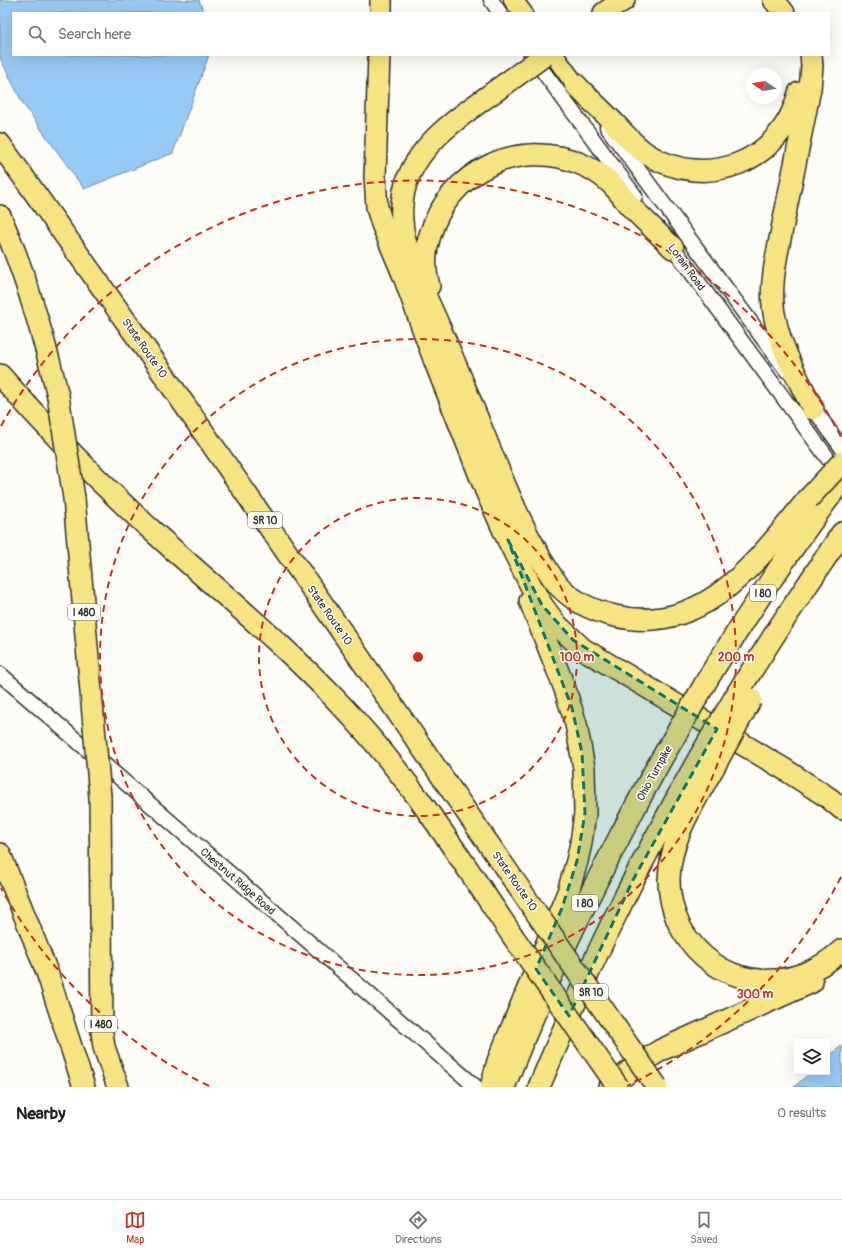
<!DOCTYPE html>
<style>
:root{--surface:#fff;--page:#f2f2f2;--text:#202124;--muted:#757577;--line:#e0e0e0;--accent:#c8321e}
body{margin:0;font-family:Pangolin,sans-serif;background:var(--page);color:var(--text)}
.controls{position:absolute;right:12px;bottom:12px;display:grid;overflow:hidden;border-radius:0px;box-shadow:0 4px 16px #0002}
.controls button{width:36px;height:36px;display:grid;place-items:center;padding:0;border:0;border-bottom:1px solid var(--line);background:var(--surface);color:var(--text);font:20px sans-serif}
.compass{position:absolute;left:746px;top:68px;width:36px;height:36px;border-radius:50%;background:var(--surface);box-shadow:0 4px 16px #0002;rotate:282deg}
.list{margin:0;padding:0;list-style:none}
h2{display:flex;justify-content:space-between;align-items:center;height:52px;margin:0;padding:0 16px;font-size:17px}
h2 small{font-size:13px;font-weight:400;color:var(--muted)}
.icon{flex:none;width:22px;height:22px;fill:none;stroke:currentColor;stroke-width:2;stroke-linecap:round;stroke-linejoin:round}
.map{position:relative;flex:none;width:842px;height:1087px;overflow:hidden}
.search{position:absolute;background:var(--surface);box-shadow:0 4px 16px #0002;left:12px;right:12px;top:12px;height:44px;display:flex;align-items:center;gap:10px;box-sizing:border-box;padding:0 14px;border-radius:0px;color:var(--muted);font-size:15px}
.sheet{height:112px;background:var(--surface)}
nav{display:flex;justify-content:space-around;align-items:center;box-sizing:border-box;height:56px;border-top:1px solid var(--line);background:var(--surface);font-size:11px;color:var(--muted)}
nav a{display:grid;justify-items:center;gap:2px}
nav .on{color:var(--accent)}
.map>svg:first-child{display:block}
.water{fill:#96c9f3;stroke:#6b8aa3}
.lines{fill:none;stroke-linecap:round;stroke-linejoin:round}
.minor-casing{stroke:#2b2b2b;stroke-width:17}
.major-casing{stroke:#2b2b2b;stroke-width:21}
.highway-casing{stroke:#2b2b2b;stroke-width:24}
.minor{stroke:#fdfcf7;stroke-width:14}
.major{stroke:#f6e381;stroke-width:18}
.highway{stroke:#f6e381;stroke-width:21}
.highway-bridge-casing{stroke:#2b2b2b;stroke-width:24;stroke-linecap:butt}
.highway-bridge{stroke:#f6e381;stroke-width:21}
.marked{fill:#0f766e;fill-opacity:0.2;stroke:#0f766e;stroke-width:3;stroke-dasharray:8 5;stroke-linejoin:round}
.ring{fill:none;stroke:#c8321e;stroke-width:2;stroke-dasharray:7 5}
.labels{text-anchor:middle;stroke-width:3;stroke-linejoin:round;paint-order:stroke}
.shield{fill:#fdfcf7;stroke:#6a6a68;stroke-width:1}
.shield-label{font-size:10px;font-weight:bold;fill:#2b2b2b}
.street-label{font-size:11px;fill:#2b2b2b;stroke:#fdfcf7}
.centre{fill:#c8321e;stroke:#fdfcf7;stroke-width:2}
.ring-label{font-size:12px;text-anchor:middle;font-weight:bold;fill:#c8321e;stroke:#fdfcf7;stroke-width:3;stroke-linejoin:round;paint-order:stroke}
</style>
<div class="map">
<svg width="842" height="1087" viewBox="0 0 842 1087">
<rect width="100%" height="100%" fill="#fdfcf7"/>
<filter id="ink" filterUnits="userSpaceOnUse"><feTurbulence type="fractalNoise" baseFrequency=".025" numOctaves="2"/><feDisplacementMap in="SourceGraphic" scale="8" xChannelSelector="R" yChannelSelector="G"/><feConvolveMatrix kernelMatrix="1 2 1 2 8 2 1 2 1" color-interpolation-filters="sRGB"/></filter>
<g filter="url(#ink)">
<path class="water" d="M0,0H199L204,13H13V55H209L173,153L84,189L23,104L0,58Z
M842,1045V1087H794L811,1072H827V1058Z"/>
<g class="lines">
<defs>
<path id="minor" d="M491,0L500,13
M531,55L635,196
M607,127L787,371
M669,242L840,475
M808,401L842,448
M0,674L476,1087"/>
<path id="major" d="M513,0L523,13
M554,55L575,84"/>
<path id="highway" d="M774,0L784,13
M381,13V0
M604,13L624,0
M379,55L375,177L377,207L382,224L403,274L435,362L486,491L508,540L531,586L542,605L556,624L583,649L784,769L829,798L842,809
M811,55L812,66L810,89L777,254C773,275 770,297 775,318C781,350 799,380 813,409
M505,84C467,112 415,142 404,191C393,237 422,286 439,326C448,347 457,367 465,388C486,438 505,491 530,539C538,553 545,568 555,581C569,600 593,611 615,616C705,637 758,559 808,499
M575,84C589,99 604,112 618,127C627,137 636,147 647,154C707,192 782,161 799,93
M0,144L157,365L526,898
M0,216C26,274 43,334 58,396
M429,286C424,270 425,251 430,235C449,171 519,137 581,164C595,170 608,179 618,191C622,196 626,202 631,207C645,221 659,234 673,248
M0,375C50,432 102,486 158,536C220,592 284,644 341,705C407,774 459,856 512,935
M74,498L94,726
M710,675C751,608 795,543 842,480
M738,692L780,626L842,533
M714,767C695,801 670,838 669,879C669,899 675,922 688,939C726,991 795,993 842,950
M100,797L102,1032L104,1047L118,1087
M0,854L47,972L84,1087
M491,1087L498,1061L568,892L577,861L581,843L585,813L584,768L576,724L565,689L530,601
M504,1087C538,1001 577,918 620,836C637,804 653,772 672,741
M539,1087C563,1030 587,973 615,917C641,863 670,810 699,758
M610,1087L637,1065L661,1050L812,982"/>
</defs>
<use href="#minor" class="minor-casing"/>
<use href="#major" class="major-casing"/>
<use href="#highway" class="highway-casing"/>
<use href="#minor" class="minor"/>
<use href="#major" class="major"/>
<use href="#highway" class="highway"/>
<defs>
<path id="highway-bridge" d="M505,84L545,55
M58,396L74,498
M808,499L842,462
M94,726L100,797
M672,741L710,675
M699,758L738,692
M714,767L751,699
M526,898L657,1087
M512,935L618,1087"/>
</defs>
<use href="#highway-bridge" class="highway-bridge-casing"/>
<use href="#highway-bridge" class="highway-bridge"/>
</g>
</g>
<path class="marked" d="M508,540L542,605L573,640L717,729L633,880L569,1016L536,969L562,908L577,861L585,813L582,753L572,708Z"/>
<g class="ring">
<circle cx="418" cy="657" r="159"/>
<circle cx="418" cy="657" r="318"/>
<path d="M841 877A477 477 0 0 1 627 1086M209 1086A477 477 0 0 1 1 888M1 426A477 477 0 0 1 841 437"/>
</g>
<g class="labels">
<g class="shield">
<rect x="248" y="512" width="34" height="16" rx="3"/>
<rect x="750" y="585" width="26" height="16" rx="3"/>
<rect x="68" y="604" width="32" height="16" rx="3"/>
<rect x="572" y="895" width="26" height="16" rx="3"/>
<rect x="574" y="984" width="34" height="16" rx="3"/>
<rect x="85" y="1016" width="32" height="16" rx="3"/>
</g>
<g class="shield-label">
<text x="265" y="524">SR 10</text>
<text x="763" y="597">I 80</text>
<text x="84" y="616">I 480</text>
<text x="585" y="907">I 80</text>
<text x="591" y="996">SR 10</text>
<text x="101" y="1028">I 480</text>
</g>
<g class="street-label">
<text transform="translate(687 267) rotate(54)" y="4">Lorain Road</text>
<text transform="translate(145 348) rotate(55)" y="4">State Route 10</text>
<text transform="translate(330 615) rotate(55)" y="4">State Route 10</text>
<text transform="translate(654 773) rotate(-61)" y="4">Ohio Turnpike</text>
<text transform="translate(238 881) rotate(41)" y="4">Chestnut Ridge Road</text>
<text transform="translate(515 881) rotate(55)" y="4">State Route 10</text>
</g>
</g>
<circle cx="418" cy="657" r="6" class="centre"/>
<g class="ring-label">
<text x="577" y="661">100 m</text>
<text x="736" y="661">200 m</text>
<text x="755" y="998">300 m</text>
</g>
</svg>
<div class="controls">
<button><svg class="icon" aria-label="layers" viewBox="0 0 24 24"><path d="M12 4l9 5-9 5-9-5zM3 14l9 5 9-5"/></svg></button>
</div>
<svg class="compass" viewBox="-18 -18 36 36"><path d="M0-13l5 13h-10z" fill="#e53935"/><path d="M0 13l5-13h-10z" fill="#757577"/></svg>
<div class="search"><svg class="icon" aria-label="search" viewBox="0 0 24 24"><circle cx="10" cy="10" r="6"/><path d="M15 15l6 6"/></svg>Search here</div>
</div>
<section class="sheet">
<h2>Nearby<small>0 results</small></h2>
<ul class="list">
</ul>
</section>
<nav>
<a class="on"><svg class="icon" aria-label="map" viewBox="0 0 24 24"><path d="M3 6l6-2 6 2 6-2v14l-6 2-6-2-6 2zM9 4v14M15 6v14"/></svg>Map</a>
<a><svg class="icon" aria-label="directions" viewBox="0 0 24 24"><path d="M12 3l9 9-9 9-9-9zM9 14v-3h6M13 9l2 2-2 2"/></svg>Directions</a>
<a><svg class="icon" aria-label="saved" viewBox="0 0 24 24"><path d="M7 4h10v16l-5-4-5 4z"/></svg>Saved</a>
</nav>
